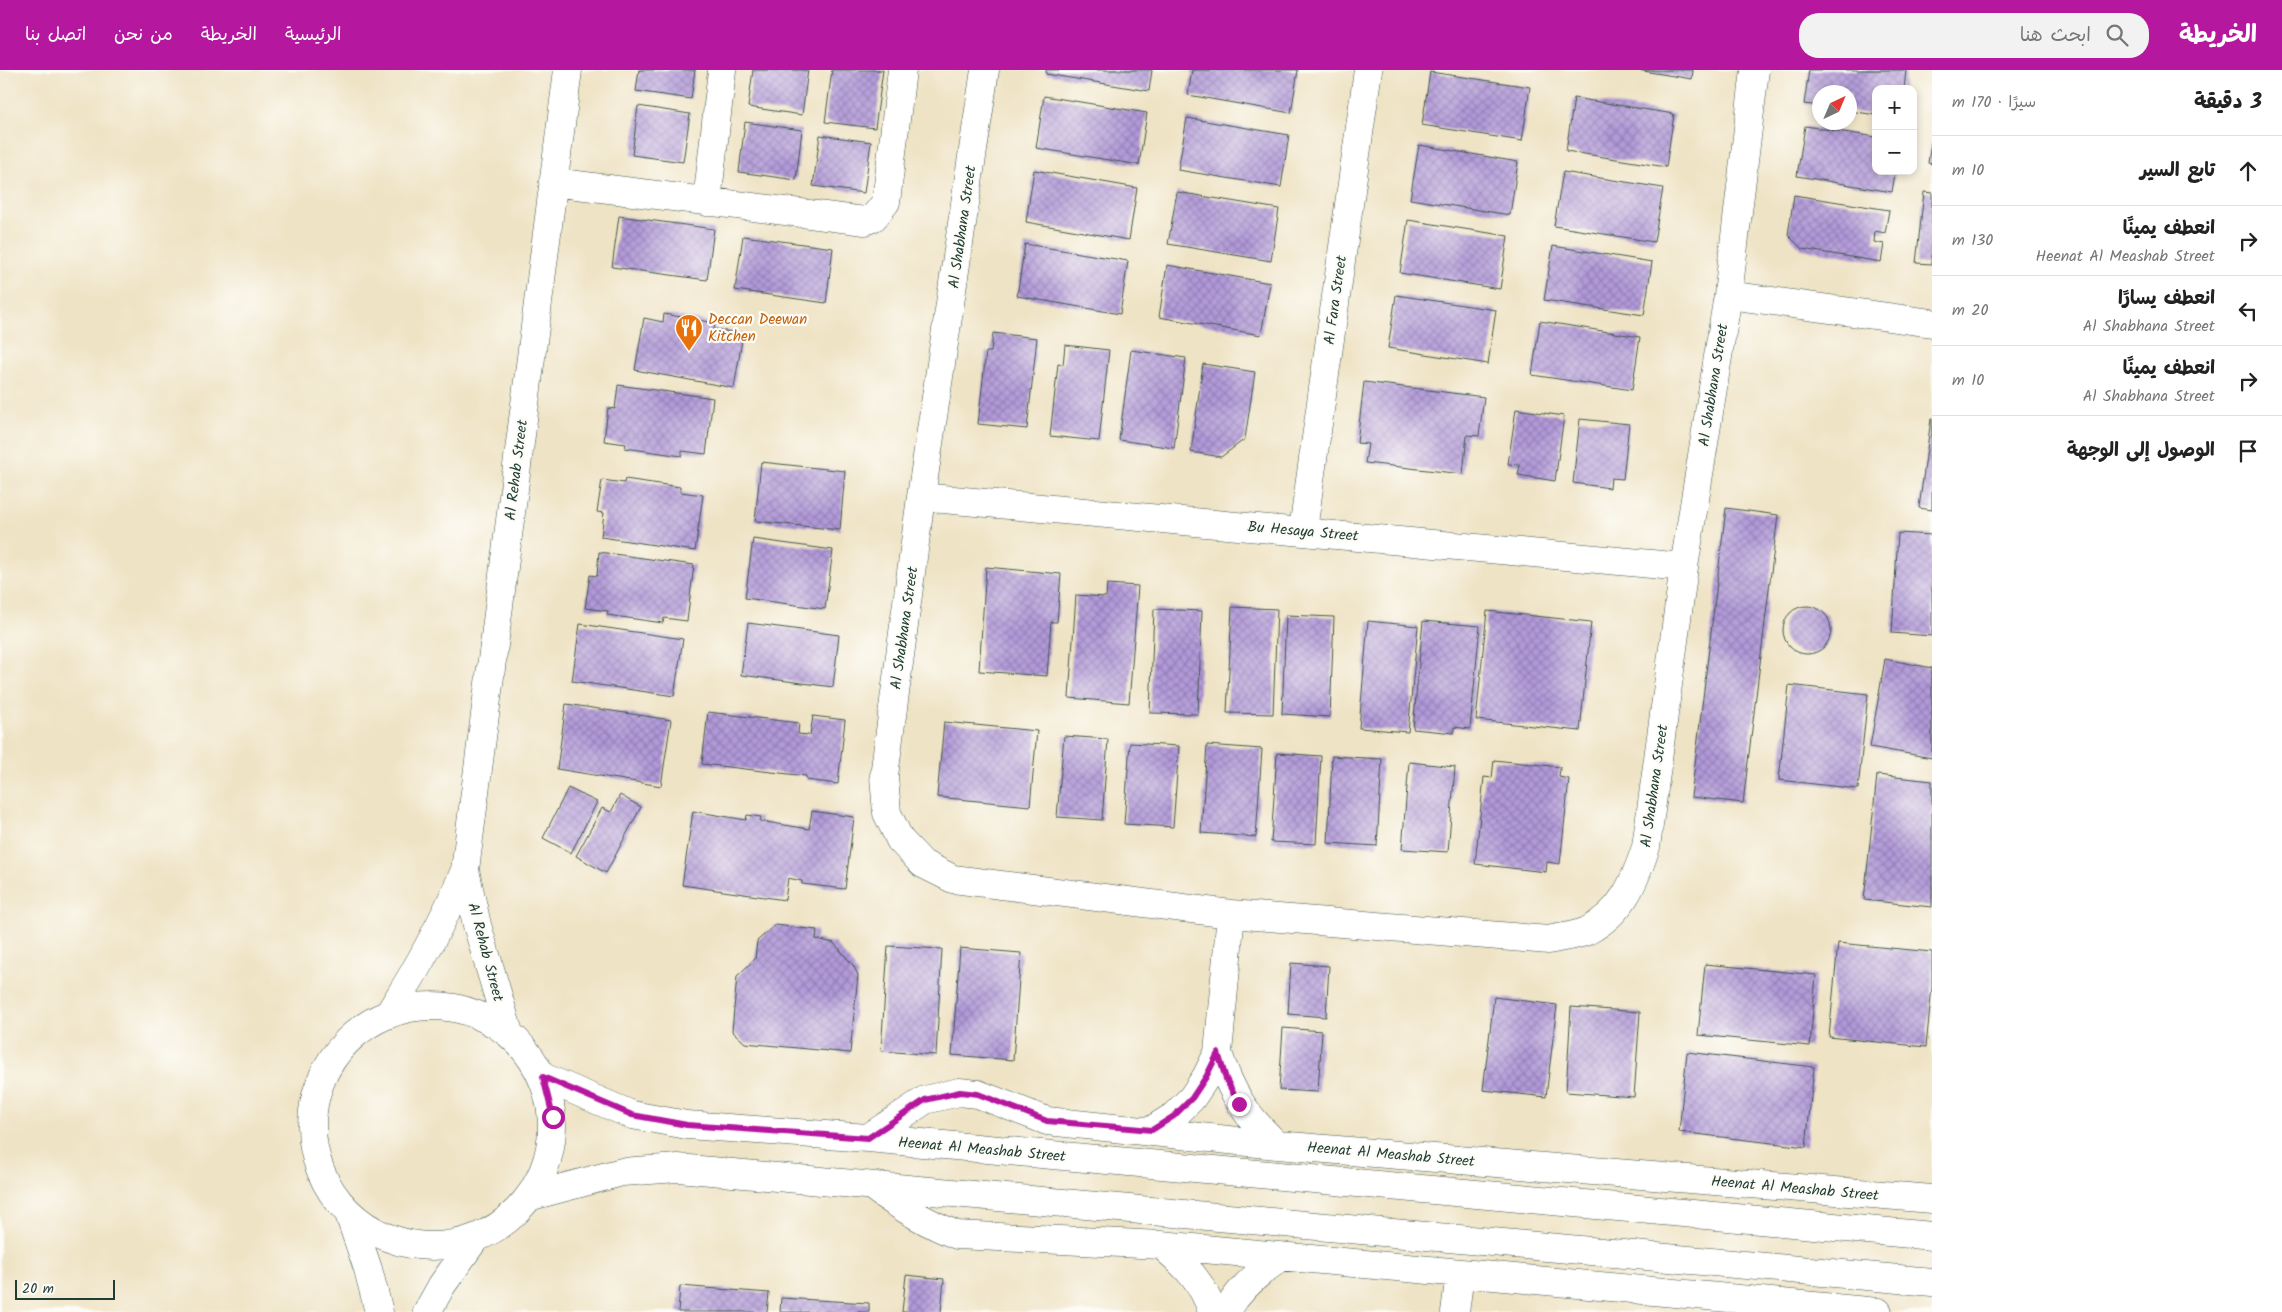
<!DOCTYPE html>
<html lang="ar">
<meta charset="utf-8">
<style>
:root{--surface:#fff;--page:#f2f2f2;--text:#222;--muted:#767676;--line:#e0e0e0;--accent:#b5179e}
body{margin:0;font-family:Kalam,"Playpen Sans Arabic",sans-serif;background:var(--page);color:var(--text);direction:rtl}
.controls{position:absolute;right:15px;top:15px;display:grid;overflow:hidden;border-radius:10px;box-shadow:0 2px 8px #0003}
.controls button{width:45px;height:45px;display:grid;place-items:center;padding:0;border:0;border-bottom:1px solid var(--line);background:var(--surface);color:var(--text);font:25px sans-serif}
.compass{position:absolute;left:1812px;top:15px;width:45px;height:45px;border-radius:50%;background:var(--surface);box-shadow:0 2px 8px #0003;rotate:44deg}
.scale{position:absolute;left:15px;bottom:12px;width:100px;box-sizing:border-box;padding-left:5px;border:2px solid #1f3d34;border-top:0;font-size:14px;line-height:18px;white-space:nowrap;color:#1f3d34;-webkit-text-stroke:4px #fdfcf7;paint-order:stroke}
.stop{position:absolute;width:15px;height:15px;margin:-11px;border:4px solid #b5179e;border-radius:50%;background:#fff}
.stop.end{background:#b5179e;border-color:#fff;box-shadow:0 1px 5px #0008}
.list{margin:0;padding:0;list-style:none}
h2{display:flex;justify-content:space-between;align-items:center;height:65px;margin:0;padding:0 20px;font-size:21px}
h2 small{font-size:16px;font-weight:400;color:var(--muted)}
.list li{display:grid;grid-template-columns:32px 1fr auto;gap:15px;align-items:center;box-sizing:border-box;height:70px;padding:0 20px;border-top:1px solid var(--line)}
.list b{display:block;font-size:19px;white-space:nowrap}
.list p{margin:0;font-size:16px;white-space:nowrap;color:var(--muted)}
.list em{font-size:16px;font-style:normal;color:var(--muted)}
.icon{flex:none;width:28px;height:28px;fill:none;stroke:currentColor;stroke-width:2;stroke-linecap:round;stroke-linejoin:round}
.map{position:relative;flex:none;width:1932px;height:1242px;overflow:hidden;direction:ltr}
header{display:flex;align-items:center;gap:30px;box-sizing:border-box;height:70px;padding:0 25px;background:var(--accent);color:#fff}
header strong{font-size:24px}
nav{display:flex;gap:28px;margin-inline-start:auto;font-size:18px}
.search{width:350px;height:45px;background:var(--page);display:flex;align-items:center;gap:12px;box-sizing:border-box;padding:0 18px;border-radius:20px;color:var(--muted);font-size:19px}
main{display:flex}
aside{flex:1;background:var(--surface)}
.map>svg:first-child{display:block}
.building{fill:url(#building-cross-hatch)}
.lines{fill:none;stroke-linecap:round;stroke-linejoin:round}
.minor-casing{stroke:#3e564a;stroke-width:29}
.minor{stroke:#fff;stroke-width:28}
.route{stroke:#b5179e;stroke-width:6}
.labels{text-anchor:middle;stroke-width:4.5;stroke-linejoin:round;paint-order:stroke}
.street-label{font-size:15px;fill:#1f3d34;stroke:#fdfcf7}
.food-label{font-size:15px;fill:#c56008;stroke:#fdfcf7;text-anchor:start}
</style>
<header>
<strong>الخريطة</strong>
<div class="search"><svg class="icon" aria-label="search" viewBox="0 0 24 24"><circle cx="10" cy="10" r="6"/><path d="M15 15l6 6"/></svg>ابحث هنا</div>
<nav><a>الرئيسية</a><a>الخريطة</a><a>من نحن</a><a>اتصل بنا</a></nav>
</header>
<main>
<aside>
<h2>3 دقيقة<small>سيرًا · 170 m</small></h2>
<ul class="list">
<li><svg class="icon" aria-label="ahead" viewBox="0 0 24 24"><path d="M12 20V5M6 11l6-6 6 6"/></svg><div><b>تابع السير</b></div><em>10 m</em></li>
<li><svg class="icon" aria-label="right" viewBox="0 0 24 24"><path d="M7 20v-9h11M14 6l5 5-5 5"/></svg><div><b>انعطف يمينًا</b><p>Heenat Al Meashab Street</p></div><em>130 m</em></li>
<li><svg class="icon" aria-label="left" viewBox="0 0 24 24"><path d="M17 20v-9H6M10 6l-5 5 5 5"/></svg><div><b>انعطف يسارًا</b><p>Al Shabhana Street</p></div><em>20 m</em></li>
<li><svg class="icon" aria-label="right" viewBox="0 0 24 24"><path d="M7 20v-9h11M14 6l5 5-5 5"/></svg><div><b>انعطف يمينًا</b><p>Al Shabhana Street</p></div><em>10 m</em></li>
<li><svg class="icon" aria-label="arrive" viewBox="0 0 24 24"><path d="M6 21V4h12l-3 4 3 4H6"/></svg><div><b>الوصول إلى الوجهة</b></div></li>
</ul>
</aside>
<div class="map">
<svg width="1932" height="1242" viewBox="0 0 1932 1242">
<defs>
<pattern id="building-cross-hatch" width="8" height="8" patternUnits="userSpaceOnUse" patternTransform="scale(1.25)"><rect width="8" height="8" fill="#b299d9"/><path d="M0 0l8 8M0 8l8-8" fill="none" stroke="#907eb1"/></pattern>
</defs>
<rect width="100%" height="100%" fill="#fdfcf7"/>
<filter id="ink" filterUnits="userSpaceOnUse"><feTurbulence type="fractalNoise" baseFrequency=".02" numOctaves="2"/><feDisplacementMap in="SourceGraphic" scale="10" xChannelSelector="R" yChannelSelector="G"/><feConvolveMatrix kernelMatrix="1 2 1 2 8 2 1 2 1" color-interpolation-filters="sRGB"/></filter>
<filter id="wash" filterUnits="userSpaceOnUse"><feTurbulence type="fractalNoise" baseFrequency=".0096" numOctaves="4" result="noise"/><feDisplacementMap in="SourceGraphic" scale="20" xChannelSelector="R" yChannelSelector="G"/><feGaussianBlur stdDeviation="1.12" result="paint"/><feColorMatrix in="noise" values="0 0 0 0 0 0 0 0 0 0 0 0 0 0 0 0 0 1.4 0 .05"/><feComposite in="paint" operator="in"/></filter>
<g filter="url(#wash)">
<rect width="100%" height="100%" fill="#efe3c5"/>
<g id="blocks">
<path class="building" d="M639,0H695L691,29L636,21Z
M753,0H808L802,45L748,37Z
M832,0H883L875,58L825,52Z
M1046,0H1152L1149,21L1046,4Z
M1192,0H1298L1291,43L1188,25Z
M1637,0H1693L1692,9Z
M1809,0H1906L1904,19H1876V45L1850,41V22H1820V36L1804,34Z
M1430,2L1530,17L1522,71L1422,55Z
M1044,26L1147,43L1139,95L1036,78Z
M1574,28L1674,44L1666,97L1566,81Z
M638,36L690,44L683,92L632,85Z
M1187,48L1289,65L1281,117L1178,100Z
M745,52L802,60L796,110L739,102Z
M1805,56L1876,67V101L1895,104L1892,122L1797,106Z
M820,65L871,72L864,123L813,116Z
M1931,73H1932V94L1928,93Z
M1419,75L1518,92L1510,145L1410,129Z
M1034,100L1137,118L1129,170L1026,152Z
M1563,102L1663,118L1654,172L1554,156Z
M1177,122L1279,139L1271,191L1168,174Z
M1924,122L1932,123V194L1916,193Z
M1794,125L1889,140L1885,163L1875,161L1874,172L1884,174L1881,192L1802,179L1788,165Z
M619,146L714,159L707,210L612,197Z
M1408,150L1508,166L1500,219L1400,203Z
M743,166L833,178L826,233L735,220Z
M1025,174L1128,191L1120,244L1017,226Z
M1553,176L1652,192L1644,245L1544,230Z
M1167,195L1270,213L1261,265L1159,247Z
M1396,225L1496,240L1488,294L1388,278Z
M664,244L715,253L714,259L743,264L734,318L635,300L644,248L663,252Z
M1540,251L1640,267L1632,320L1532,305Z
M993,263L1037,268L1027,359L978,354L986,282H991Z
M1065,275L1109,280L1099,371L1050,366L1058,294L1063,295Z
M1131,280L1186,288L1174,378L1119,370Z
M1203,294L1255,302L1245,369L1221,387L1191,382Z
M1364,312L1484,327L1479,366L1467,365L1463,404L1365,393L1368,374L1357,373Z
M618,315L713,328L706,384L682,381V386L625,378L626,374L604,371L608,338L615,339Z
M1516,339L1564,346L1555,411L1518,405L1520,395L1508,394Z
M1580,349L1629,354L1623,409L1611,408L1610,418L1573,413Z
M1931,349H1932V440L1919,438Z
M761,392L845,401L840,460L755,451Z
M625,409L680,417V422L703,425L695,481L601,467L604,443L597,442L602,410L624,413Z
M1726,438L1778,445L1743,733L1691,727Z
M1898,463L1932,465V566L1892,563Z
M753,469L833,480L825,539L745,528Z
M599,482L694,495L687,551L664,548L663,553L607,545L608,541L585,538L590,505L597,506Z
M986,497L1061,504L1057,552H1051L1047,606L979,601Z
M1107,514L1138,516L1129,633L1069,628L1076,525L1106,527Z
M1783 560a24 24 0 1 1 48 0a24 24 0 1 1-48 0Z
M1232,537L1277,539L1273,644L1227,643Z
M1154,539L1202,541L1198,644L1150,643Z
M1487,541L1591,552L1580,661L1476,650Z
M1286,545L1334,547L1330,647L1282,644Z
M1368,551L1418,556L1408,662L1359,658Z
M1423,551L1480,556L1470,659L1454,657V663L1413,659Z
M748,553L839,565L833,617L741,605Z
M580,554L683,569L674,626L572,611Z
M1885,589L1932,598V688L1870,677Z
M1789,615L1868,624L1858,719L1779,710Z
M566,634L671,650L661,716L557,699Z
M708,642L799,653L798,664L810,665L813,646L845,650L838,714L806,710V706L702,694Z
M944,652L1037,661L1030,736L937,727Z
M1064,666L1108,669L1102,750L1057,747Z
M1130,673L1179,676L1173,757L1124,754Z
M1207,675L1262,679L1256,767L1201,763Z
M1277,683L1321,686L1316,774L1271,772Z
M1332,686L1382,689L1377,776L1328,773Z
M1494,690L1560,697L1559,707L1569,709L1560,794L1547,792L1546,802L1475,794L1484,707L1492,708Z
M1409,692L1455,697L1448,782L1402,779Z
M1877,705L1932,711V837L1864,830Z
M568,718L597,732L571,783L543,768Z
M620,725L641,737L606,803L576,786L602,738L611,742Z
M693,741L746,750L747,745L761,747L760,751L809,759L812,741L854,747L845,819L802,814V811L788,808L785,830L682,815Z
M775,855L817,860L816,869L834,873L853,895L858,905L850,983L745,973L732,961L737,906L755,889L757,871Z
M1838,873L1932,882V917L1926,977L1829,967Z
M888,876L942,879L936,985L881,981Z
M960,878L1021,883L1013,990L952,985Z
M1291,893L1329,896L1326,947L1288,944Z
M1705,894L1816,905L1810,976L1698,965Z
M1494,927L1557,935L1546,1027L1483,1020Z
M1571,937L1640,942L1634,1027L1566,1022Z
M1283,958L1322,961L1318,1022L1279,1020Z
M1687,982L1814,997L1806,1077L1679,1062Z
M906,1205L944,1209L941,1242H902Z
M680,1216L769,1223L767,1242H678Z
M781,1228L869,1233V1242H780Z"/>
</g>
</g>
<g filter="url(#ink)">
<use href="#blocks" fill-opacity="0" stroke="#3e564a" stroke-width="1"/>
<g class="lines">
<defs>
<path id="minor" d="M985,0L921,427L884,706L887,743L900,770L923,794L953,809L1231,844L1549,870C1561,867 1576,866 1587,861C1623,842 1634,813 1646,777L1684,497L1728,225L1755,0
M553,112L865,151L874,147L886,132L902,0
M707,132L722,0
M1728,225L1932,253
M921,427L1684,497
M1303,460L1368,0
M465,800L477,855L509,963
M312 1056a120 120 0 1 1 240 0a120 120 0 1 1-240 0Z
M390,942C419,896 444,850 465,800L568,0
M1218,983C1231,1023 1246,1046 1277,1075
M543,1007L632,1045L687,1055L868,1068L1932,1166
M1152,1060L1174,1046L1192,1028L1206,1007L1218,983L1231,844
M868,1068L925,1030L959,1022L978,1024L1047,1051L1277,1075L1932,1129
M873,1117C900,1137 926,1153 957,1165L1161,1175L1878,1242
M532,1126L622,1102L678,1098L1932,1212
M349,1144L368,1199L379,1242
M1161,1175C1183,1193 1204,1213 1212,1242
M427,1242L442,1215L474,1170
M1226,1242C1239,1219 1259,1202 1280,1188
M1455,1242L1460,1204"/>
</defs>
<use href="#minor" class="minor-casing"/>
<use href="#minor" class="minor"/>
</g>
</g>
<g class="lines" filter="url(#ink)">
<path class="route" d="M553,1047L543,1007L632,1045L687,1055L868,1068L925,1030L960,1022L978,1024L1047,1051L1152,1060L1174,1046L1192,1028L1206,1007L1218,983L1226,1009L1239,1034"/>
</g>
<defs>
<symbol id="restaurant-pin" viewBox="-11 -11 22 30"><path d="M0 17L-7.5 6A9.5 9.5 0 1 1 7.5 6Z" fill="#e8710a" stroke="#fdfcf7"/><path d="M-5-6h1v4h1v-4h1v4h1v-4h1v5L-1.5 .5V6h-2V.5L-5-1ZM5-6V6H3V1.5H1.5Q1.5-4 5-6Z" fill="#fff"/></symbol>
</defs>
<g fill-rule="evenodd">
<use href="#restaurant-pin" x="673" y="242" width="32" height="43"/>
</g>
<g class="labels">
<g class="street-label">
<text transform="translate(962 157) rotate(-82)" y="5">Al Shabhana Street</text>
<text transform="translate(1335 230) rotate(-82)" y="5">Al Fara Street</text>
<text transform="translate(1713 315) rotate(-81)" y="5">Al Shabhana Street</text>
<text transform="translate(516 400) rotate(-83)" y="5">Al Rehab Street</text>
<text transform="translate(1303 461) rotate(5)" y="5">Bu Hesaya Street</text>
<text transform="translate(904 558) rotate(-82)" y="5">Al Shabhana Street</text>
<text transform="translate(1654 716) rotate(-82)" y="5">Al Shabhana Street</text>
<text transform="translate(486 882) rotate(75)" y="5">Al Rehab Street</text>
<text transform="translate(982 1079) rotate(5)" y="5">Heenat Al Meashab Street</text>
<text transform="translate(1391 1084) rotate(5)" y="5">Heenat Al Meashab Street</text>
<text transform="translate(1795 1118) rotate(5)" y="5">Heenat Al Meashab Street</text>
</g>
<g class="food-label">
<text x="708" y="254">Deccan Deewan<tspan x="708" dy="17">Kitchen</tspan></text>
</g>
</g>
</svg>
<div class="controls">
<button>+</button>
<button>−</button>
</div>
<svg class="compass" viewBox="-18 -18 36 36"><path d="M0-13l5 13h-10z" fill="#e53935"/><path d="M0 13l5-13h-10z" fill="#767676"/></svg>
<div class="scale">20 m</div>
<div class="stop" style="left:553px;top:1047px"></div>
<div class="stop end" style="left:1239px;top:1034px"></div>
</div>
</main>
